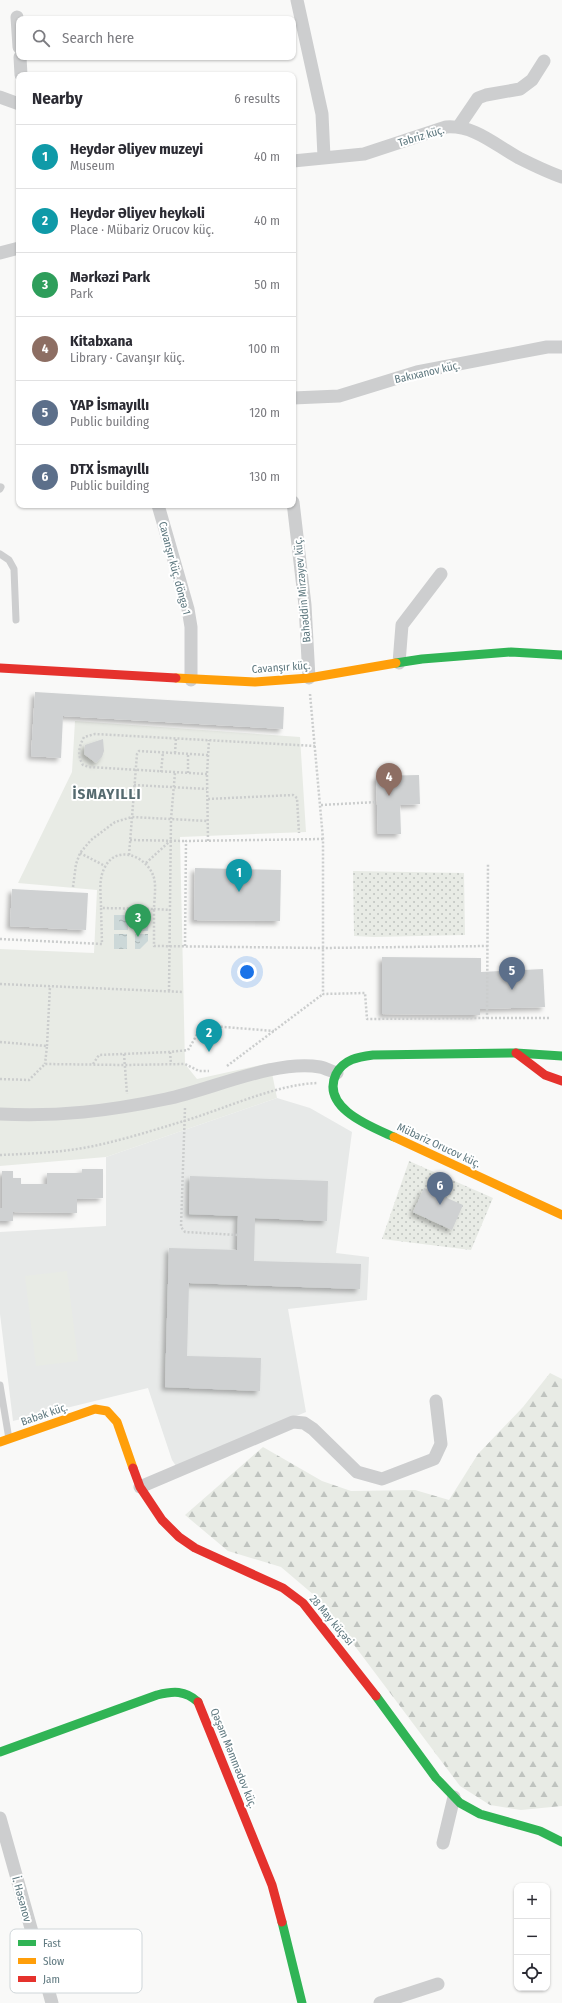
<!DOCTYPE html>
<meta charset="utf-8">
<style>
:root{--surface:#fff;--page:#f2f2f3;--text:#2b2b33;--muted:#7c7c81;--line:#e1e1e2;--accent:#db2777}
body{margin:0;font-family:"Fira Sans Condensed",sans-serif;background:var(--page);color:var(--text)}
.controls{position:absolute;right:12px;bottom:12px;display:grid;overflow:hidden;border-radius:8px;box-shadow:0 1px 3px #0004}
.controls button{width:36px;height:36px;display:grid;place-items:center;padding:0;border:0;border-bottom:1px solid var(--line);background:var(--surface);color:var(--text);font:20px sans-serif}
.you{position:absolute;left:247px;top:972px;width:14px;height:14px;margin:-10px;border:3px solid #fff;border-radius:50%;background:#1a73e8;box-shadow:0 0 0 6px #1a73e833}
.badge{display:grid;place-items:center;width:26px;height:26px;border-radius:50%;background:var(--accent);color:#fff;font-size:13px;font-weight:700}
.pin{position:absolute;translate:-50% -33px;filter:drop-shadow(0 1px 2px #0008)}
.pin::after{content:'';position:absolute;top:21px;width:14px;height:12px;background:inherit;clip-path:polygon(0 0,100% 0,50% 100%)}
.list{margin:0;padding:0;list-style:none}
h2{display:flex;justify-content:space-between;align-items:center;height:52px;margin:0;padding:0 16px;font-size:17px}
h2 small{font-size:13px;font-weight:400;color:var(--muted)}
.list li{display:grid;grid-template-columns:26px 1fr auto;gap:12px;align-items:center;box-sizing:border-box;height:64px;padding:0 16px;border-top:1px solid var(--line)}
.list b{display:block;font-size:15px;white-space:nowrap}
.list p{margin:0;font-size:13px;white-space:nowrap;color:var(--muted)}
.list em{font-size:13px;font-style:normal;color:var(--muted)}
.icon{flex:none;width:22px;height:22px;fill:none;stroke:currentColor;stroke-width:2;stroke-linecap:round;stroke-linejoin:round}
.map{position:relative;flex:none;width:562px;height:2003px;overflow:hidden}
.search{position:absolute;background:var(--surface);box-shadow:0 1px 3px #0004;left:16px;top:16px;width:280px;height:44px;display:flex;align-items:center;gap:10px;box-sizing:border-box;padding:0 14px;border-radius:8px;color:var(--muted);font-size:15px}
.panel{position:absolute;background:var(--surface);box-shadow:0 1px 3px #0004;left:16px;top:72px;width:280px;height:436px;border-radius:8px}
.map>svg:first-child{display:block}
.built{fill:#e7e9e8}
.grass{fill:url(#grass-dots)}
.forest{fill:url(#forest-firs)}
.green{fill:#e8ebe5}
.water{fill:url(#water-ripples)}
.building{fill:#cfd1d2;filter:url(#shadow)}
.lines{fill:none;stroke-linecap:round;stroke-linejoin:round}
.path{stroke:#cbcdcd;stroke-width:2.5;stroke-dasharray:2 2;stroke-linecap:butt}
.lane{stroke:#cdcecf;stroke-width:7}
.street{stroke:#cdcecf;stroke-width:13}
.fast{stroke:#30b455;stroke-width:9}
.slow{stroke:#ff9f0a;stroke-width:9}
.jam{stroke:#e5322d;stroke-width:9}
.labels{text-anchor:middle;stroke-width:4;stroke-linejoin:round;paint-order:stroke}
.street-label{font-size:11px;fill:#5e787f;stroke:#fff}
.district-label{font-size:15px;font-weight:bold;letter-spacing:1px;fill:#556a6f;stroke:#fff}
.key{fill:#fff;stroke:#cfd6d9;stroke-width:1}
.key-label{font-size:11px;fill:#5e787f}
</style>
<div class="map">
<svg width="562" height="2003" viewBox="0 0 562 2003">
<defs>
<pattern id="grass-dots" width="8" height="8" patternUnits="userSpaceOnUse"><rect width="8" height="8" fill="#e8ebe5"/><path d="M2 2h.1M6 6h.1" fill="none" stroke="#bfc3bf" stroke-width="1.8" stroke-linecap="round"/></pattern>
<pattern id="forest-firs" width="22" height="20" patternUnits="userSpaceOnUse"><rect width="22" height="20" fill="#e8ebe5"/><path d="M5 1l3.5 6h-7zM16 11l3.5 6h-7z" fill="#bfc3bf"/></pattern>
<pattern id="water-ripples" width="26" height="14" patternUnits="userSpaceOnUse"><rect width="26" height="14" fill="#ccd8d8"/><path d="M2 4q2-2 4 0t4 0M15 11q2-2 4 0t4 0" fill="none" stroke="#a9b4b4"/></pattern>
<filter id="shadow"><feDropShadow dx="-3.5" dy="3.5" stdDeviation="2" flood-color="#0004"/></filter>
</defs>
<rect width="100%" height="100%" fill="#f9f9f8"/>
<path class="built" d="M277,1098L310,1108L352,1132L336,1253L369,1257L367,1300L288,1309L306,1412L176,1466L172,1460L148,1388L13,1421L0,1314V1232L106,1226V1157Z"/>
<path class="grass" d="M353,871L464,873L465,935L374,937L354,936Z
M409,1161L493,1198L471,1250L382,1239Z"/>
<path class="forest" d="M550,1373L562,1379V1806L521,1810L490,1805L460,1786L321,1601L281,1567L228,1551L185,1515L263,1447L322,1481L351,1491L415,1490L449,1500L478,1454L523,1407Z"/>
<path class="green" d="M75,721L300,737L306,832L180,837L185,1064L197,1079L270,1063L277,1098L106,1157L0,1166V949L94,953L97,890L18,883L72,772Z
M67,1271L78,1361L36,1366L25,1276Z"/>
<path class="water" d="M114,915H128V930H114Z
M135,916H149L148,931H135Z
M114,934H127V949H114Z
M135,934H148V941L140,949H135Z"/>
<path class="building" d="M35,692L284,707L283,729L63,716L61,758L31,756Z
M103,739L104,751L102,757L96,763L84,754L85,745Z
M419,775L420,804L400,805L401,834H378L376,776Z
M195,868L281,870L280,921L194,920Z
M12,889L88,893L86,930L10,926Z
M382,957L481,958V972L543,969L545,1007L480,1009V1015L382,1014Z
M82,1169H103V1198L77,1199V1213L13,1212V1221H0V1208H2V1171H13V1178H21V1184H47V1173H82Z
M190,1176L328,1181L327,1221L255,1218L254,1261L361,1264L360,1289L189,1283L187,1356L261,1358L260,1391L165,1387L169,1248L237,1250L238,1216L189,1214Z
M424,1188L463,1205L452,1230L413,1212Z"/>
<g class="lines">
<path class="path" d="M310,694L323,839V994L365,993L367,1019L487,1018L488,863
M175,753L176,738
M161,772L163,752
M188,773V754
M207,774L89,767L83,765C77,755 79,746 84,737L95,734L315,746
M134,785L207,789
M208,799L293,795L297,798L299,833
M321,805L377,802
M130,840L186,841
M208,841L207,774L209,740
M80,853L105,866
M129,855L137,754L139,751L208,755
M146,863L170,841
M73,887L76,864L80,853L91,840L115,822L132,817L208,821
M101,907C101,895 98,879 105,867C116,845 145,855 153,875C157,884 154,900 154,909L170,910
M0,939L102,944L101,908L154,909V946L322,948L488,946
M185,946L186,841L323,839
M0,984L183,992
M169,991L171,819L175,773
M487,1018H551
M0,1042L47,1046L45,1064
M47,1046L50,986
M170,1052L171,1064
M124,1054L127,1094
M93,1064L99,1055L170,1052L188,1050L198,1033L212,1026L274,1031
M227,1066L323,994
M0,1079L29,1080L45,1064L125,1065L185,1064L199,1071H209
M185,1108L181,1227L185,1232L238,1235
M0,1155C23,1154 47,1153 70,1150C108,1145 147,1132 184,1121C224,1109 277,1084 318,1083"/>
<path class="lane" d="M0,489L1,487
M0,554L9,560L14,569L16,620
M0,1385L9,1439"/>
<path class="street" d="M297,0L322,114L324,157
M17,17L19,47
M20,57L21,75
M0,97L19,104
M459,126L478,98L486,95L520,89L532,80L544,61
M293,161L364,154L446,127C475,125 495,145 519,158C533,165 547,172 562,177
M0,253L19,248
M293,398L339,396L417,372L547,347H562
M293,502L305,605L309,678
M158,505L188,609L191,627V680
M399,663L402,625L441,574
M0,1114C58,1117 109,1111 166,1099C211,1090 275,1059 320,1067C325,1068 331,1071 337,1073
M140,1487L293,1422L304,1423L313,1429L357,1472L382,1479L434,1459L441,1444L436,1401
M0,1818L52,2003
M443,1843L454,1797
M380,2003L438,1984"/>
<path class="fast" d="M396,663L422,659L511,652L562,655
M394,1137C372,1127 320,1108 336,1074C344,1059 358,1057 373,1055L516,1053L562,1056
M376,1696L436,1778L460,1803L480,1814L540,1831L562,1842
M0,1752L157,1695C173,1691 185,1690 198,1702
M282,1922L302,2003"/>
<path class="slow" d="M176,678L255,682L309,678L396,663
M394,1137L562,1215
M0,1442L95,1409L107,1411L117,1422L133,1468"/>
<path class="jam" d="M0,668L176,678
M516,1053L545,1075L562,1081
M133,1468L140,1487L162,1520L179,1537L195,1548L283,1588L303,1603L376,1696
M198,1702L272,1885L282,1922"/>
</g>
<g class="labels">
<g class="street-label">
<text transform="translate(421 136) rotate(-17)" y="4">Təbriz küç.</text>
<text transform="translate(427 372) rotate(-13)" y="4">Bakıxanov küç.</text>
<text transform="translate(175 568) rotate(75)" y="4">Cavanşır küç. döngə 1</text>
<text transform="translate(302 590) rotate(-95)" y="4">Bahəddin Mirzəyev küç.</text>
<text transform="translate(281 667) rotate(-4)" y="4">Cavanşır küç.</text>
<text transform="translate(439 1145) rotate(25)" y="4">Mübariz Orucov küç.</text>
<text transform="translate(44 1414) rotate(-19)" y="4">Babək küç.</text>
<text transform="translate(332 1620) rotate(50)" y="4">28 May küçəsi</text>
<text transform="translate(234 1758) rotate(68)" y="4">Qəşəm Məmmədov küç.</text>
<text transform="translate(22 1899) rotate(75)" y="4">İ. Həsənov</text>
</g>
<g class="district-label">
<text x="107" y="799">İSMAYILLI</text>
</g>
</g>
<rect x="10" y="1929" width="132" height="64" rx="6" class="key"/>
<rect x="18" y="1940" width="18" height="6" fill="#30b455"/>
<rect x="18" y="1958" width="18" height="6" fill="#ff9f0a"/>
<rect x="18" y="1976" width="18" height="6" fill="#e5322d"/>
<g class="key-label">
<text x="43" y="1947">Fast</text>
<text x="43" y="1965">Slow</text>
<text x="43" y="1983">Jam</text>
</g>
</svg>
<div class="controls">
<button>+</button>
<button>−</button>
<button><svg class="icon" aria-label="locate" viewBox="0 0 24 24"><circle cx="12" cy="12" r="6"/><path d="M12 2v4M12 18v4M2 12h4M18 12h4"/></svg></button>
</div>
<div class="you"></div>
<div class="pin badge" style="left:239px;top:892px;background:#0f9aa8">1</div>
<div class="pin badge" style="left:209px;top:1052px;background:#0f9aa8">2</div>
<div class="pin badge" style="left:138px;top:937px;background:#2e9e5b">3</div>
<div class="pin badge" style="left:389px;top:796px;background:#8d6e63">4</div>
<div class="pin badge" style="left:512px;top:990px;background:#5c6f8a">5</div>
<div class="pin badge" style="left:440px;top:1205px;background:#5c6f8a">6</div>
<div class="search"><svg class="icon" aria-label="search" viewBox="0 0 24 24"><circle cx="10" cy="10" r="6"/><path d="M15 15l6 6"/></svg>Search here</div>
<section class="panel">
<h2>Nearby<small>6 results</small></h2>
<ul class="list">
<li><span class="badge" style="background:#0f9aa8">1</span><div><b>Heydər Əliyev muzeyi</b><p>Museum</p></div><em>40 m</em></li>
<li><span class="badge" style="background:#0f9aa8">2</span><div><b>Heydər Əliyev heykəli</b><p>Place · Mübariz Orucov küç.</p></div><em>40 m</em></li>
<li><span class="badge" style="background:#2e9e5b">3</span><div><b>Mərkəzi Park</b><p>Park</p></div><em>50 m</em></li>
<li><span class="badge" style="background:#8d6e63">4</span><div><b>Kitabxana</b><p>Library · Cavanşır küç.</p></div><em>100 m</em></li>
<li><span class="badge" style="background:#5c6f8a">5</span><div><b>YAP İsmayıllı</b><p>Public building</p></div><em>120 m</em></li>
<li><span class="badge" style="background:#5c6f8a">6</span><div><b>DTX İsmayıllı</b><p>Public building</p></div><em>130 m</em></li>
</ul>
</section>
</div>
